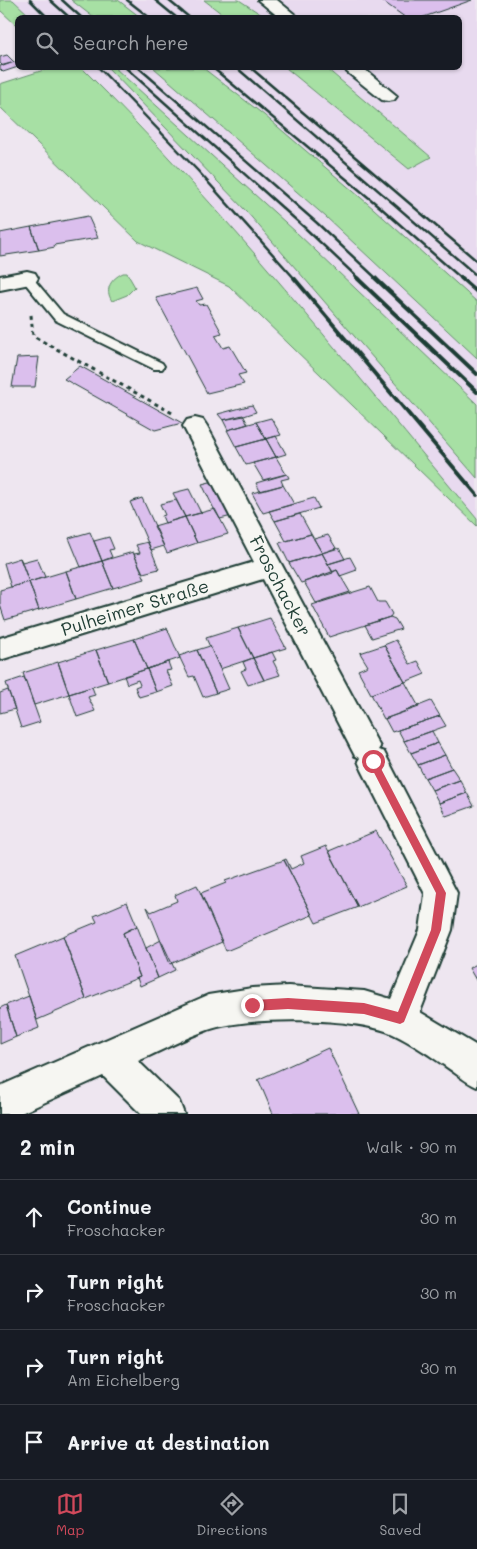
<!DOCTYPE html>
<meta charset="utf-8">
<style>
:root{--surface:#171b24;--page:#242831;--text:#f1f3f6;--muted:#9ea1a6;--line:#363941;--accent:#d1495b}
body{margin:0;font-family:Mali,sans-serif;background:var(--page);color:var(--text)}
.stop{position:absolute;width:15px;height:15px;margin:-11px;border:4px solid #d1495b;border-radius:50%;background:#fff}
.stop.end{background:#d1495b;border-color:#fff;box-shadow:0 1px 5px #0008}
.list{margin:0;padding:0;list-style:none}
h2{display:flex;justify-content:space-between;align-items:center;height:65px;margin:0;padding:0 20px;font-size:21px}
h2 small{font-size:16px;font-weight:400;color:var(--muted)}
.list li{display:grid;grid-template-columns:32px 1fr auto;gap:15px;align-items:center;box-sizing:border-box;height:75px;padding:0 20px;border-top:1px solid var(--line)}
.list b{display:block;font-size:19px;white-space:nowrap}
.list p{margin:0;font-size:16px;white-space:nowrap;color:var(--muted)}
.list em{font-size:16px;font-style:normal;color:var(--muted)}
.icon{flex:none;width:28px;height:28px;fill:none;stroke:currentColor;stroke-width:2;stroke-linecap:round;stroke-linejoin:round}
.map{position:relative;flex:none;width:477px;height:1114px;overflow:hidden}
.search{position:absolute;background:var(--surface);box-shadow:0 1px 4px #0004;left:15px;right:15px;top:15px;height:55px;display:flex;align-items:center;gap:12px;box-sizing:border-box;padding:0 18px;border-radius:8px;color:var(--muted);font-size:19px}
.sheet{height:365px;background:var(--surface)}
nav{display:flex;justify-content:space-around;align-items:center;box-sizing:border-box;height:70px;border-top:1px solid var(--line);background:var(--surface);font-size:14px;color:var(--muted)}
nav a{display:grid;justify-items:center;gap:2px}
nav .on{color:var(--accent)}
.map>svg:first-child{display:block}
.built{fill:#e8daef}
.green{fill:#a7e0a4;stroke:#638e6c}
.building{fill:#dbbfed;stroke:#1f3d34}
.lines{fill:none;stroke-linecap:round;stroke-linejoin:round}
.service-casing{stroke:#1f3d34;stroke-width:4}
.minor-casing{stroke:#1f3d34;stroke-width:4}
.path{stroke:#1f3d34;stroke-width:3;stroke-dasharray:4 4;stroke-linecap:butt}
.service{fill:#f6f6f2;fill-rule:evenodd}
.minor{fill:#f6f6f2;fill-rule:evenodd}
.rail-far1{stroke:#1f3d34;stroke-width:2.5}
.rail{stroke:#1f3d34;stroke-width:4}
.route{fill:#d1495b}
.labels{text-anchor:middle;stroke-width:5;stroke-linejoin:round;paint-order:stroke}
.street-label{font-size:18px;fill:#1f3d34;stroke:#f6f6f2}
</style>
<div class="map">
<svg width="477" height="1114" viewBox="0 0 477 1114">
<rect width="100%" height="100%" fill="#eee6f0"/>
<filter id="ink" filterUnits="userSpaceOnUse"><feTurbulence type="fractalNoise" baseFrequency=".02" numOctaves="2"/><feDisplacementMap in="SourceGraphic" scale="10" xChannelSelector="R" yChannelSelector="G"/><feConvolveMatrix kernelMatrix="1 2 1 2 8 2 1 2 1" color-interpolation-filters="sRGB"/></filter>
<g filter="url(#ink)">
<path class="built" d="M13,0H204L226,17H31Z
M239,0H477V519L295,300L205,196L136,121L82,68H286L409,169L431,157L326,68H460V18L265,17Z"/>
<path class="green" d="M0,0H13L31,17L18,18L17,26L0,10Z
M71,0H118L140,17H93Z
M204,0H239L265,17H226Z
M50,68H82C224,208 349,366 477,519V526L229,286L138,241L0,107V84Z
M108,68H115L296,232L477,404V478L246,211Z
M154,68H203L264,115L374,209L477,302V358L326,217Z
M286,68H326L431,157L409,169Z
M123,273H127L135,287L127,295L112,301C104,289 111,279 123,273Z"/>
<path class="building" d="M381,0H472L421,18H406Z
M7,55L14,62L3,66L0,63V57Z
M15,62L18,67L3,72L0,69V66Z
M88,216L98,238L54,245L55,247L39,250L31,227Z
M31,227L39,250L0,256V233Z
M197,288L203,299L196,301L199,305L206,304L222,333L215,335L223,348L230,346L246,373L238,375L244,384L207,393L156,298Z
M39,357L35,387H12L17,358Z
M80,366L182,423L155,430L64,379Z
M252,405L256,412L244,416L223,420L218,414Z
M243,415L248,424L228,430L223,420Z
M271,418L281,435L266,439L256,422Z
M256,422L266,439L236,447L227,430Z
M276,436L286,454L276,457L266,439Z
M266,439L276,457L246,465L236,447Z
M276,457L286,474L263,480L253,463Z
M287,474L289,478L281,480L283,485L262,491H260L256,483Z
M214,481L232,516L220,519L214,509L202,484Z
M283,485L294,504L263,513L252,493Z
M189,489L201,513L185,517L173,493Z
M142,498L155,526L164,546L151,550L130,502Z
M314,498L319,508L275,521L269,511Z
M176,500L185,517L165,523L162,516L165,515L160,504Z
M215,509L228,534L197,543L185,517Z
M300,514L311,534L286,541L275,521Z
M185,517L197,543L167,553L154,526Z
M90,532L102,561L81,567L69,538Z
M311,534L322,553L289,563L279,543Z
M328,535L336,548L322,553L314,539Z
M109,537L114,549L109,550L112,557L102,561L94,541Z
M148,542L159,569L143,573L134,554L140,553L136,545Z
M339,548L345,559L328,564L322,553Z
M133,552L145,579L113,588L102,561Z
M322,553L333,573L301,583L289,563Z
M350,557L357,570L340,576L337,570L333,572L328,564Z
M20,558L22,562L37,558L45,577L29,582Z
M20,558L29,582L11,587L4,563Z
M102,561L113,588L76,599L66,571Z
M337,570L350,592L316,603L304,582Z
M66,571L76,599L39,610L29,582Z
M29,582L39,610L5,620L0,605V590Z
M370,587L378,602H385L392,614L390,617L329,637L312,605Z
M390,617L395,619L401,629L372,638L365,625Z
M270,618L286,648L253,658L238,628Z
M167,628L180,658L147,669L134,639Z
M238,628L253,658L220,669L206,638Z
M134,639L147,669L108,682L96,650Z
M396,640L410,664L418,661L425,674L405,682L384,645Z
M384,645L405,682L371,694L358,670L368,666L360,653Z
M210,646L229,689L216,693L197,650Z
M96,650L108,682L69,694L58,662Z
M197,650L216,693L203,697L194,676L189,677L179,656Z
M272,652L276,660L273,661L280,675L264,680L253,658Z
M253,658L264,680L248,685L241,671L246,669L243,662Z
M58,662L69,694L34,705L23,673Z
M168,662L171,670L166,671L173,686L156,692L147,669Z
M147,669L156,692L139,697L135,687L140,685L138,680L127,684L124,676Z
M24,677L40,722L21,728L6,683Z
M405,682L419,707L384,719L371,694Z
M92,687L95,695L88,697L95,711L77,717L69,694Z
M8,690L15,709L0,713V693Z
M431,701L440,716L392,732L385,719Z
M440,716L446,726L404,741L398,730Z
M432,731L438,743L411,753L404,741Z
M438,743L445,755L418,765L411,753Z
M445,755L452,768L425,778L418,765Z
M452,768L460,780L432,790L425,778Z
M460,780L467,793L439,803L432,790Z
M467,793L474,806L446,816L439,803Z
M376,831L407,886L358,907L329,851Z
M326,846L358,907L316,923L284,860L286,859L291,869L304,863L301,856Z
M284,860L312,915L226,951L201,893L226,883L225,881Z
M197,885L222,942L170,964L147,907L151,912L177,901L175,895Z
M127,902L137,926L123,933L140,977L86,999L63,936L97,922L94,916Z
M137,926L158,978L140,986L137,978L140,977L123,933Z
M63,936L86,999L37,1020L15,956Z
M161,940L175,970L158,978L146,948Z
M477,964V982L469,968Z
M29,996L39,1028L16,1037L6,1005Z
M6,1005L16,1037L0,1044V1008Z
M328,1048L359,1114H273L259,1081L257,1080Z"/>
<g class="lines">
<defs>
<path id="service" d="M27,275L31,276L63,314L162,363L164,366L162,369H154L55,320L21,278Z"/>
<path id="minor" d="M258,0H277L299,18H280Z
M345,68H363L397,96L394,100L388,101L382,100L347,72Z
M27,271L35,273L38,278L35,283L0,290V276Z
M195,418L203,420L207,426L375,738L380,747L378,750L384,752L457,893L452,930L420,1012L477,1046V1087C466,1082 458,1075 448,1068C431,1056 412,1043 393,1034C358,1017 245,1016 208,1030C184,1038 161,1051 138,1061L179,1101L184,1114H141L103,1076L19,1114H0V1086L208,995L252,988L288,986L364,991L391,999L420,930L425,894L362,770L358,761L360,758L355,756L263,579L0,660V638L254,562L183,426L187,420Z"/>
</defs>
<use href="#service" class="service-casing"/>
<use href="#minor" class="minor-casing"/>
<path class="path" d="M31,315L33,336L174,414"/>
<use href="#service" class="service"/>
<use href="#minor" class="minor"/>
<path class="rail-far1" d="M30,0L48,18
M50,0L70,18
M62,0L82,18
M127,0L150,18
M155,0L177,18
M168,0L190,18
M99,68L198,171L295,279
M126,68L305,228L359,279
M139,68L317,223L377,279
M213,68L380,207L462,279
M237,68L477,276
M251,68L477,261"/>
<path class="rail" d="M294,278L477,495
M357,278L477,392
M375,278L477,374
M461,278L477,292"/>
</g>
</g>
<path class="route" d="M373,757L376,759L446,893L441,930L404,1022L400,1024L364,1014L288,1009L252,1011L248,1009L247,1005L248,1002L252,1000L288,998L364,1003L398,1012L431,930L436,893L368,761Z"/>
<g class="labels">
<g class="street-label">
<text transform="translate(280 586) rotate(62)" y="6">Froschacker</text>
<text transform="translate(135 608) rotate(-17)" y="6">Pulheimer Straße</text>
</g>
</g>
</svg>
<div class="stop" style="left:373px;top:761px"></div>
<div class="stop end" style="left:252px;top:1005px"></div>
<div class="search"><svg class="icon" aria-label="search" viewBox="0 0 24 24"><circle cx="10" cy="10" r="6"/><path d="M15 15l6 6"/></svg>Search here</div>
</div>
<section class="sheet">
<h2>2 min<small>Walk · 90 m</small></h2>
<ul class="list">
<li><svg class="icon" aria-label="ahead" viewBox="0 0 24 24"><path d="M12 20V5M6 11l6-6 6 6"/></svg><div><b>Continue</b><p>Froschacker</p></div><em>30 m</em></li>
<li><svg class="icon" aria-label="right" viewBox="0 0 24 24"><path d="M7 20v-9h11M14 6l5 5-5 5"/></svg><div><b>Turn right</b><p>Froschacker</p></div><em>30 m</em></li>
<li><svg class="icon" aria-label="right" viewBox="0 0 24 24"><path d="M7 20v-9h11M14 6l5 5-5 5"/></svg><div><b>Turn right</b><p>Am Eichelberg</p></div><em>30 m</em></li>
<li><svg class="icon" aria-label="arrive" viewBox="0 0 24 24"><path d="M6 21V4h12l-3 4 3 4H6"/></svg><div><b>Arrive at destination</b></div></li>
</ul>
</section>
<nav>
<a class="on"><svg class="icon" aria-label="map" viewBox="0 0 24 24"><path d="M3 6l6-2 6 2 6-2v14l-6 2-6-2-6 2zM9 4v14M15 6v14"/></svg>Map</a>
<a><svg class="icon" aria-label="directions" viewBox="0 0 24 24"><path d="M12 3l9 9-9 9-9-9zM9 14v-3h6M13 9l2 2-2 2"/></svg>Directions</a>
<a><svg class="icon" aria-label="saved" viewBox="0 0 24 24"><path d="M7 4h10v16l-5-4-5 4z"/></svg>Saved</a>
</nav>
